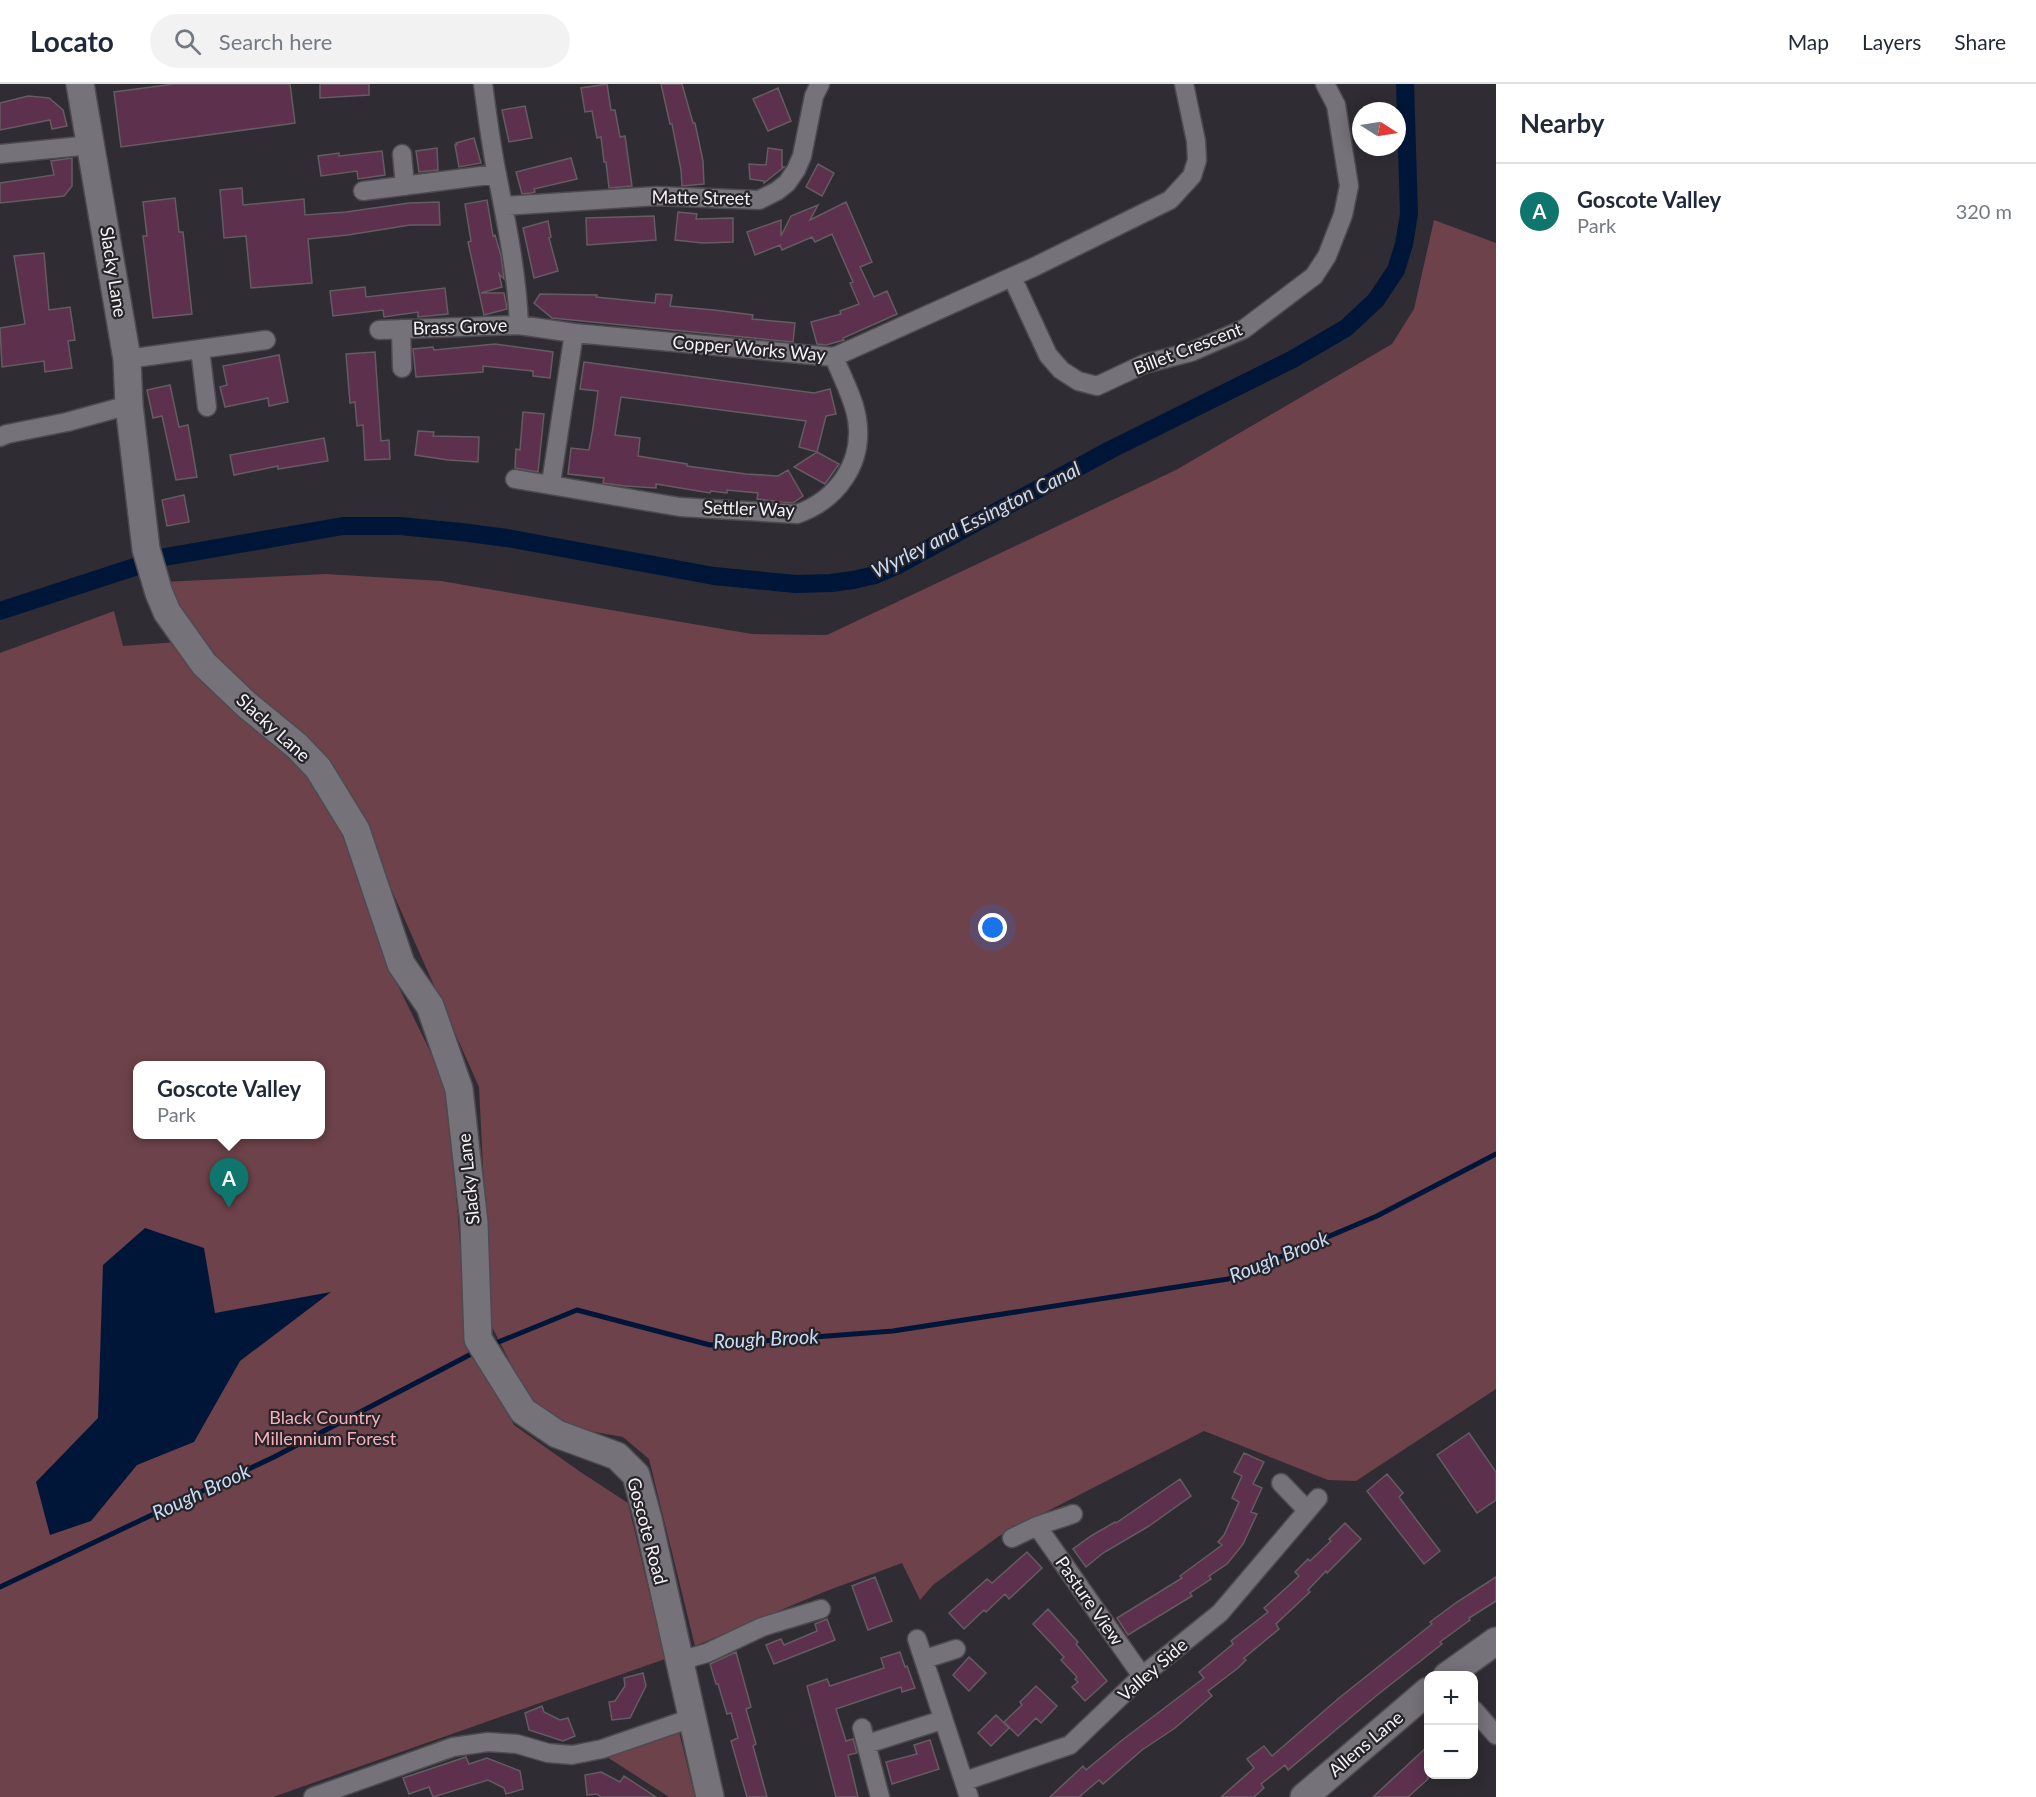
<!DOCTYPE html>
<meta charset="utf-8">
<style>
:root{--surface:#fff;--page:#f2f2f3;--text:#1f2937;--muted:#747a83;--line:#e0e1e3;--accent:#0f766e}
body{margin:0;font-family:Lato,sans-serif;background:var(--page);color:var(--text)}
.controls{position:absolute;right:18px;bottom:18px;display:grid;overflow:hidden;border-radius:12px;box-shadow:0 3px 15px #0003}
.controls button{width:54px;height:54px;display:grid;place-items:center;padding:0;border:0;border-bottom:2px solid var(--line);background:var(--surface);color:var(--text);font:30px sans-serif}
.compass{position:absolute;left:1352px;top:18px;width:54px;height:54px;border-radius:50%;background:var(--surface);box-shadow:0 3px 15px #0003;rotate:102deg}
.you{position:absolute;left:993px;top:844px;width:21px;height:21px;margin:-15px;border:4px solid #fff;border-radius:50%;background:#1a73e8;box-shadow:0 0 0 9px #1a73e833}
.badge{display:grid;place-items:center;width:39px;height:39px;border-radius:50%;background:var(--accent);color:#fff;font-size:20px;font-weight:700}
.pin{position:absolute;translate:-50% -50px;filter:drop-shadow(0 2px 3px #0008)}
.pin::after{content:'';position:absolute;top:32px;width:21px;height:18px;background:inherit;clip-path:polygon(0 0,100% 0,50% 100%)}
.popup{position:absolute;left:133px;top:977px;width:192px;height:78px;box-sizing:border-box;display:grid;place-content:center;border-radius:12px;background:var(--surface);filter:drop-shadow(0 2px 4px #0005);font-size:20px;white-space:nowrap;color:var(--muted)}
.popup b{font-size:22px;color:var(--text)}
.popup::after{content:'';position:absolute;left:50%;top:100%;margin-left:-12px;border:12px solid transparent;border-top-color:var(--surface)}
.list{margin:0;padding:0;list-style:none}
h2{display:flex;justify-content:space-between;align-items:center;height:78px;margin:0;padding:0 24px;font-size:26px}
h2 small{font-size:20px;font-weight:400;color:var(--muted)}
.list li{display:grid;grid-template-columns:39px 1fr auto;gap:18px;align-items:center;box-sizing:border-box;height:96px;padding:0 24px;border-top:2px solid var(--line)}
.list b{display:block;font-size:22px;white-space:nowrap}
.list p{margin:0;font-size:20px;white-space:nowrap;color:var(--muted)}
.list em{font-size:20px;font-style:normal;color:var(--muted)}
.icon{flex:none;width:33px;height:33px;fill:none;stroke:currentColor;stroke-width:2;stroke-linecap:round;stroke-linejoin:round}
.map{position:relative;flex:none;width:1496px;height:1713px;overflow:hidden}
header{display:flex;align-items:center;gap:36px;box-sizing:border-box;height:84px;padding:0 30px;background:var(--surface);border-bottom:2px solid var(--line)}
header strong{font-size:28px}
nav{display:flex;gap:33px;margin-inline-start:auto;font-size:21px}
.search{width:420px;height:54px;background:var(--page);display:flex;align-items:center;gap:15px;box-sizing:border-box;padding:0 21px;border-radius:33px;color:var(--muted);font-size:22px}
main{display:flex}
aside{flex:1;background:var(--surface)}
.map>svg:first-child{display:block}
.green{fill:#6e424a;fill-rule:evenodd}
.water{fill:#001639}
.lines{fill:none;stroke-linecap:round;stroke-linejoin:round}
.stream{stroke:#001639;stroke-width:5}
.canal{stroke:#001639;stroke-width:18}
.building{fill:#5d304e;stroke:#645c61;stroke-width:1.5}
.street-casing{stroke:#4d4a50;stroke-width:21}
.secondary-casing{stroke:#4d4a50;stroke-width:30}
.street{stroke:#767279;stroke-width:18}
.secondary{stroke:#767279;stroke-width:27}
.labels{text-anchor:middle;stroke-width:4.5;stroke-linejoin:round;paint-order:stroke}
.street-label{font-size:18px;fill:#f5f3f7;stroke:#262329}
.park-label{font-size:18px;fill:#f8afba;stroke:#262329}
.water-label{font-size:20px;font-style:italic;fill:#c7dcf6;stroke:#262329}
</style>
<header>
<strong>Locato</strong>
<div class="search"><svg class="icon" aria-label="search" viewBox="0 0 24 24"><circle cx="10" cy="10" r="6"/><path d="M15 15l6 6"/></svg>Search here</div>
<nav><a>Map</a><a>Layers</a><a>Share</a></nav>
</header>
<main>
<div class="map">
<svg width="1496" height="1713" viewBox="0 0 1496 1713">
<rect width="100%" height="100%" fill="#302c33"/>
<path class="green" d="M1434,136L1496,159V1305L1356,1397L1328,1396L1204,1347L999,1452L933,1501L920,1516L902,1479L824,1508L695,1562L649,1375L623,1353L573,1344L530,1317L491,1241L479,1003L362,739L305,651L206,573L176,528V514L163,498L326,490L441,497L752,550L827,551L1176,386L1392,260L1414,225Z
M114,527L123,562L178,558L228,623L293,672L343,745L390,885L448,1004L467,1253L514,1341L579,1387L628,1419L665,1575L273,1713H0V569ZM138,982H320V1050H138Z
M679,1648L695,1713H669L607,1673Z"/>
<path class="water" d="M145,1144L204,1164L215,1229L331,1208L240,1277L194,1358L137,1381L91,1437L50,1451L36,1398L98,1334L103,1181Z"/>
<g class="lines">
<path class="stream" d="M491,1261L577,1226L710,1261L893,1247L1228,1195L1377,1132L1496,1070
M0,1503L274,1373L477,1267"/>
<path class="canal" d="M0,527L165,473L343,442H400L461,448L507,454L714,492L796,500L831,499L853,496L875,491L896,482L1110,366L1293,275L1346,244L1376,216L1396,186L1404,160L1409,130L1405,0"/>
</g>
<path class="building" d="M174,0H290L295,39L121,63L114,8Z
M320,0H369V11L320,14Z
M607,0L611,26H615L620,53L625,52L632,102L609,104L606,78H604L601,53L597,54L592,27L585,28L581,4Z
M661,0H682L693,39H695L703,77L704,100L682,102L681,86L672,40H670Z
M778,4L791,37L768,47L753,15Z
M28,12L49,14L63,26L67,42L52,45L50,36L0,46V19Z
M525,22L532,54L509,58L502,26Z
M474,54L481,79L459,83L455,61H457L456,59Z
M437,64L438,86L419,88L416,67Z
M768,64L782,66V83H784L764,99V97L750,95L749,80L766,81Z
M382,67L385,91L358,95L357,87L321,92L318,72L339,69V72Z
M72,74V102L64,112L0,119V99L54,91L51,77Z
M571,74L577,95L534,105L535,108L531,109L522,110L516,88Z
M818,80L834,89L822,112L806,103Z
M242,104L243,121L304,115L305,131L346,128L409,119L439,118L440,141H410L348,151L308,155L312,199L251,204L246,152L224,154L220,106Z
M175,114L179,148H183L192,230L153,234L143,152H147L143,118Z
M487,116L493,152L495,151L501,172L504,195L499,190L502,203L481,209H504L507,225L484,231L468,158L471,157L465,120Z
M846,118L872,178L860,183L874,213L887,207L897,230L843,254L844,256L826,261L817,260L811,238L841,230L840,227L859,220L850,199L853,198L832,150L815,158L812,153L782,166L780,161L755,171L747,148L781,136V152L791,132L818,121L810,136Z
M678,128L697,130L696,135L733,134V158L703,159L675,156Z
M654,132L656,156L587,161L586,134Z
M548,137L551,153L549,154L558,187L534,194L523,144Z
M44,169L49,226L70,223L75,256L68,257L72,284L45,288L44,277L2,283L0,244L25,240L14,172Z
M365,203L366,213L445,204L448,230L418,233V228L384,233L383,226L333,232L330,207Z
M540,210L597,211L596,213L655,219L656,210L672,211L670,222L714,226L753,231L752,235L795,239L793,258L552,234L534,219Z
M495,260L553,268L550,294L533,292V287L483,282V288L416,293L413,265L433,263L434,266Z
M375,268L381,357L389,356L390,375L365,376L363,341L357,342L355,318L350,319L346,270Z
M279,271L288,318L269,322L268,314L225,323L220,303L227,301L223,282Z
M584,278L814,309L830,305L836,330L826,332L817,368L799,363L806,337L621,313L615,351L640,354L638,372L687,380V382L746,390L778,392L788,386L803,412L793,419L781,418L757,415L758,409L727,406V409L711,407L710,409L656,400V404L625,402L603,399L604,394L568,390L571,364L589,366L593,344L598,307L580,305Z
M170,301L179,343L188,341L197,393L176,396L162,332L153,334L147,306Z
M523,328L544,330L538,388L515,384L516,365L520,366Z
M418,347L434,348L433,352L479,353L478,378L448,376L415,371Z
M324,354L328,377L278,385V382L234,391L230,371Z
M817,368L839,380L825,400L794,383Z
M184,411L189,438L167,442L162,416Z
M1469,1349L1496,1388V1416L1477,1429L1437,1371Z
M1244,1369L1264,1378L1253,1400L1262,1404L1251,1428L1257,1430L1243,1460L1227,1480L1209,1492L1211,1495L1190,1509L1192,1512L1128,1551L1117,1534L1182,1494L1180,1492L1222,1461L1218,1458L1224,1451L1239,1418L1232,1414L1242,1392L1234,1388Z
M1387,1390L1403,1409L1399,1413L1440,1467L1424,1480L1367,1407Z
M1180,1395L1191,1412L1149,1442L1103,1469L1086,1483L1073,1465L1091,1452L1115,1438L1116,1439Z
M1345,1439L1361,1455L1327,1489L1326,1487L1308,1506L1310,1508L1276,1540L1279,1545L1244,1574L1246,1576L1238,1584L1208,1607L1212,1612L1175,1644L1142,1666L1103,1700L1099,1696L1079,1713H1050L1083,1682L1086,1686L1121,1657L1204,1594L1199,1588L1233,1560L1231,1557L1268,1528L1264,1524L1299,1492L1295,1488L1308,1475L1310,1477L1331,1457L1329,1455Z
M1027,1468L1042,1484L1009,1515L1005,1510L986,1528L984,1526L964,1545L949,1529L987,1495L992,1499Z
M875,1493L892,1537L868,1546L852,1502Z
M1496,1493V1517L1469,1534L1470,1536L1440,1558L1442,1560L1376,1612L1288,1686L1285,1681L1261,1700L1264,1704L1254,1713H1221L1254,1684L1247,1675L1264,1662L1272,1672L1339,1614L1432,1540L1430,1538L1457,1518Z
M1048,1525L1078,1558L1076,1560L1107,1597L1085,1617L1072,1603L1078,1598L1075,1595L1077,1593L1061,1576L1064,1573L1033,1540Z
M827,1535L835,1556L774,1580L766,1561L781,1555L784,1561L803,1553L817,1547L815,1540Z
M736,1568L751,1623L746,1625L756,1660L753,1662L767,1713H747L731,1657L738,1654L731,1629L727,1630L718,1600H716L710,1580Z
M900,1568L905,1583L907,1582L915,1604L902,1608L901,1603L836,1625L846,1657L853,1655L857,1669L848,1671L858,1713H836L807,1602L827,1595L830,1602L884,1584L881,1574Z
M969,1573L986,1589L969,1607L953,1591Z
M643,1589L646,1602L630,1634L612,1636L609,1618L615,1617L625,1602L624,1594Z
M1036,1602L1057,1622L1041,1639L1036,1634L1018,1652L1004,1638L1022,1621L1020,1618Z
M542,1622L544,1628L560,1636L568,1634L575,1652L563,1657L529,1646L525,1629Z
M996,1631L1009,1644L991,1662L978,1649Z
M930,1656L939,1685L892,1700L886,1678L917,1670L914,1661Z
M1428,1662V1695L1408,1713H1373Z
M466,1673L469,1680L487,1674L520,1687L523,1705L506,1710L504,1704L488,1696L433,1713L429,1703L409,1710L403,1694Z
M601,1688L620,1698L624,1692L656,1713H601L597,1710L587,1711L585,1691Z"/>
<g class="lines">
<defs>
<path id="street" d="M483,0C487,30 491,61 497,91C507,141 517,190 519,241L574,249L834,273L1034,183L1170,116L1192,92L1197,76L1196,57L1184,0
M0,70L91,61
M402,70L405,102
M363,107L497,90
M505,122L657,112L759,116L777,107L787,99L796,86L802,72L814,12L820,0
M1012,193L1048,271L1061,286L1078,297L1097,302L1144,280L1191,268L1244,245L1314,192L1327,172L1343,131L1349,102L1336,21L1325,0
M401,245L402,284
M379,246L519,241
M200,265L207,323
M127,275L266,256
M0,353L7,350L67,338L129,321
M515,395L680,423L797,430C837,416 864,379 857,335C854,315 842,293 834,273
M551,399L574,249
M1281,1399L1307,1426
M1037,1442L1142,1592
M1012,1454L1037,1442L1073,1430
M917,1555L969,1713
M925,1575L956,1565
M679,1577L707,1569L762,1543L821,1525
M1474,1626L1496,1651
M862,1644L880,1713
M867,1660L942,1636
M965,1697L1070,1661L1142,1592L1220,1529L1318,1414
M313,1713L453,1663L488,1658L517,1660L548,1669L572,1671L602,1665L692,1634"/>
<path id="secondary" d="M80,0L127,275L129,321L146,465L159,509L167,528L204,580L247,621L297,662L318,684L356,746L401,880L430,922L459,1005L474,1139L478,1255L523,1327L557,1350L617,1372L636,1391L648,1435L710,1713
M1447,1592L1496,1557
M1304,1713L1428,1607"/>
</defs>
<use href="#street" class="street-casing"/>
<use href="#secondary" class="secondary-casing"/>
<use href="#street" class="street"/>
<use href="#secondary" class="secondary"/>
</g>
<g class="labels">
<g class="street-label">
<text transform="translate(701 114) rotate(1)" y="6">Matte Street</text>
<text transform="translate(113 188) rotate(81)" y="6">Slacky Lane</text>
<text transform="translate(460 243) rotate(-2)" y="6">Brass Grove</text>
<text transform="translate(749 265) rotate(5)" y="6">Copper Works Way</text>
<text transform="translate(1188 265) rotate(-21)" y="6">Billet Crescent</text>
<text transform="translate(749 425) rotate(2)" y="6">Settler Way</text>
<text transform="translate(273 644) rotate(42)" y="6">Slacky Lane</text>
<text transform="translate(469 1095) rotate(-96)" y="6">Slacky Lane</text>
<text transform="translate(647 1447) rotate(75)" y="6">Goscote Road</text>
<text transform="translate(1089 1517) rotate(55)" y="6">Pasture View</text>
<text transform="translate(1153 1586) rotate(-41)" y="6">Valley Side</text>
<text transform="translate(1366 1660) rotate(-40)" y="6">Allens Lane</text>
</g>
<g class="park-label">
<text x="325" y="1340">Black Country<tspan x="325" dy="21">Millennium Forest</tspan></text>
</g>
<g class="water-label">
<text transform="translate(976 436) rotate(-27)" y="7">Wyrley and Essington Canal</text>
<text transform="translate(1279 1173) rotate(-22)" y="7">Rough Brook</text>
<text transform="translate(766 1255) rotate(-3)" y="7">Rough Brook</text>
<text transform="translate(201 1408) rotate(-25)" y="7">Rough Brook</text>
</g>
</g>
</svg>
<div class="controls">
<button>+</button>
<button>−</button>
</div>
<svg class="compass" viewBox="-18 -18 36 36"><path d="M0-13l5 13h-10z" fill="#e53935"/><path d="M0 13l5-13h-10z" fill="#747a83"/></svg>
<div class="you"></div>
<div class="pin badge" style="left:229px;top:1124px">A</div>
<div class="popup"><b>Goscote Valley</b>Park</div>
</div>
<aside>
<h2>Nearby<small></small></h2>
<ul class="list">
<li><span class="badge">A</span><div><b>Goscote Valley</b><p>Park</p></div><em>320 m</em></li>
</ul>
</aside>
</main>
